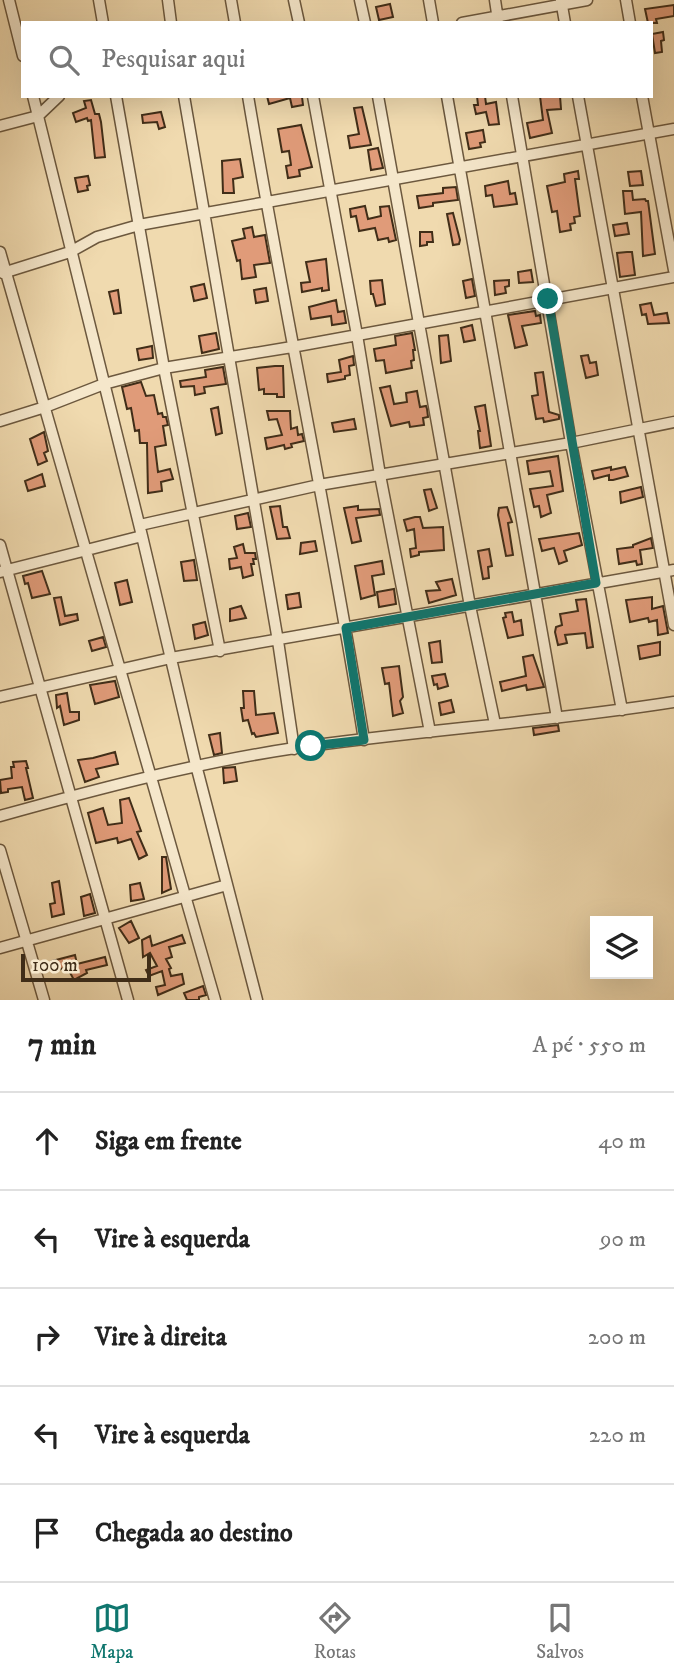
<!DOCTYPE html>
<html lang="pt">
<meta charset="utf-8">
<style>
:root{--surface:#fff;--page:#f6f6f6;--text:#222;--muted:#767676;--line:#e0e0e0;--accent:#0f766e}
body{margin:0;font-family:"IM FELL DW Pica",serif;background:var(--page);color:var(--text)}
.controls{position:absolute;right:21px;bottom:21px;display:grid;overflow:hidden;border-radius:0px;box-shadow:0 7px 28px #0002}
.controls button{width:63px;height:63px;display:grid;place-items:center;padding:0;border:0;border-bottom:2px solid var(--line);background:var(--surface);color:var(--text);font:35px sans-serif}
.scale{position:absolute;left:21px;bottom:18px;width:130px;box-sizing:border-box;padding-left:7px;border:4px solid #402d18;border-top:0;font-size:19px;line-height:24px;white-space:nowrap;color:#402d18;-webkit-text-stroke:5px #f5e7cb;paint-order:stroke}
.stop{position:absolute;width:21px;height:21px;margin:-16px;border:5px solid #0f766e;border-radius:50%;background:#fff}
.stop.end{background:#0f766e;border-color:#fff;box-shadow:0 2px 7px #0008}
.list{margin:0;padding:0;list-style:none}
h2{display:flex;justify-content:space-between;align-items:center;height:91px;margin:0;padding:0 28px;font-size:30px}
h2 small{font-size:23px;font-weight:400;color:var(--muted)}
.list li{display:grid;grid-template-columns:46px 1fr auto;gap:21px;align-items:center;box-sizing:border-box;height:98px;padding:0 28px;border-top:2px solid var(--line)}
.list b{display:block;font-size:26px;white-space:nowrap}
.list em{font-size:23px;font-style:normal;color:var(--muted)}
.icon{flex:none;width:38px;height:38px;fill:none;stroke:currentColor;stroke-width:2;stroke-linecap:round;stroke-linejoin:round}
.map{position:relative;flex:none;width:674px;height:1000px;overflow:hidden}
.search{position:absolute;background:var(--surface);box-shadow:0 7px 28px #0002;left:21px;right:21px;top:21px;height:77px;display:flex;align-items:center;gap:18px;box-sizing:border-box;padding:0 24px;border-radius:0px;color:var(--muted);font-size:26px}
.sheet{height:581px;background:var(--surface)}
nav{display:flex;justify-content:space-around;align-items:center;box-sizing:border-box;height:98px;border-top:2px solid var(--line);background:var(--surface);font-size:19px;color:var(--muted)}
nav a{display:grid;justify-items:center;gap:4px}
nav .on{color:var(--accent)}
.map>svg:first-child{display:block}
.building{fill:#e09b79;stroke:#402d18;stroke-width:2}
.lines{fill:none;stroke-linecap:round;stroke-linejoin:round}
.street-casing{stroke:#6c583e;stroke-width:13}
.street{stroke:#f5e7cb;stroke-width:10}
.route{stroke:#0f766e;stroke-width:9}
</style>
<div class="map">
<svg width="674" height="1000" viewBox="0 0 674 1000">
<rect width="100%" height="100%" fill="#f0daaf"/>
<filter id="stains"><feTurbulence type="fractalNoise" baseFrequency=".00286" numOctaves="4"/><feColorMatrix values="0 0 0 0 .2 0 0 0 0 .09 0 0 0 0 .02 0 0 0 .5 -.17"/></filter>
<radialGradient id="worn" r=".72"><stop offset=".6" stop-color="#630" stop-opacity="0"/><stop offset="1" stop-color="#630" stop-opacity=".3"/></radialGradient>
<path class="building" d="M390,4L393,17L379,20L376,7Z
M674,5V16L656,19L657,23H648L645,9Z
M663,32L664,40L661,41L662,52L655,53L652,34Z
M267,96H298L302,97L303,105L292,107L290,98L269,104Z
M477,96H485L486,104L496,102L499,124L489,125L486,112L476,114L474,105H478Z
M540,96H560L561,109L547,110L552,133L530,138L527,123L543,120Z
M91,100L95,114H99L101,122L105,157L95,158L91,120L88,121L87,118L76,122L73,113L86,108L84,101Z
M362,107L371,145L350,148L348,136L359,134L354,108Z
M161,112L165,127L159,129L157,122L143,123L142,115Z
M301,125L312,167L299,170L300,176L288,178L286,166L291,165L289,151L282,152L278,129Z
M483,130L485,142L480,143L481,147L469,149L466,133Z
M378,148L383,168L371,170L368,150Z
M240,159L243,177L233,179L234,193H223L222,161Z
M578,171L579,179H575L580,216L574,217L575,223L570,224L571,230L560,232L557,211L552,212L547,186L565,182L564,174Z
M641,171L643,185L630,186L628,172Z
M88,176L90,185L87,186L88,190L78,192L75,178Z
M508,181L510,194L515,193L517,204L494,207L492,195L486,196L485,186Z
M456,187L458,200L433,203V206L419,208L417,196L443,193V188Z
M623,191H632L633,200L645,199L646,201H648L655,254L643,256L641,212L625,214Z
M365,206L368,219L381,216L380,207L389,206L396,240L389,242L388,238L378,240L375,228L359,231L356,216L351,217L350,209Z
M453,213L460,240L459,244L453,245L447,214Z
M627,223L629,234L615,236L613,225Z
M252,227L254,237L265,235L270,263L254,265L256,277L242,279L240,260L237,261L232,241L245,238L243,229Z
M420,232H432L433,242H427V245L420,246Z
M627,252H632L635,275L620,277L617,253Z
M326,259L329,290L322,291V288L302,292L301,283L310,282L306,262Z
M531,270L533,282L519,283L518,272Z
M472,279L475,296L466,298L463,281Z
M382,280L385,304L376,306L373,294H371L370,281Z
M509,280V286L505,287L506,293L495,295L494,281Z
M204,284L207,298L194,301L191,287Z
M266,288L268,301L256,303L254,290Z
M118,290L121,313L114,314L109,292Z
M336,300L338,312L344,311L346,323L332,325L331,316L311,319L309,307Z
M651,303L654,315L667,313L669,323L648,324L646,314L642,315L640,305Z
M535,311L536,316L540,315L541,323L522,326L527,345L515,348L508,315Z
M472,325L475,340L464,342L461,328Z
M216,333L219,349L202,353L199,336Z
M412,333L415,350H413L414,360L411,361L412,368L386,373L384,360L376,361L374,349L396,345L395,336Z
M448,335L451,361L441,363L439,336Z
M152,346L153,358L139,360L137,349Z
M588,355L590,363L596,362L598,375L586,378L581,356Z
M353,356L354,365L349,366L350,375L345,376V379L328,382L327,374L341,372L339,360Z
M275,366H283L284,397H277V394H264V389L259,390L257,368Z
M223,367L226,384L204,387L205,393L195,395L194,386L181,387L180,381L206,377L205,370Z
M543,372L549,412L559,415V419L544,422L543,418L536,419L532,396L538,395L535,373Z
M141,382L146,396L154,395L158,414L162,413L163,417H166L168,425L163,426L166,445L155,447L158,472L170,469L173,479L161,482L162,491L148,493L147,443H140L139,430L135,431L131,408L127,409L122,387Z
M390,386L394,404L407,402L406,393L417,391L420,407L426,406L427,409L428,417L423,418L424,425L410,427L409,422L391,426L380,388Z
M485,405L491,446L480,448L478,431H480L475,407Z
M218,407L222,433L216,435L211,409Z
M267,411H290L291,429L297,427L298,435L302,434L304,441L291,444L292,447L285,449L284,445L267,449L265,438L282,435L277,419L269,420Z
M354,419L356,429L334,432L332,423Z
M44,432L48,451L44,453L47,461L38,465L30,439Z
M558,456L563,491L547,495L551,513L541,517L539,506L534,507L530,489L553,486L550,471L529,474L527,461Z
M611,467V470L625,467L628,476L613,480H609V475L594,479L592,471Z
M42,474L45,486L28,491L25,481Z
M641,487L643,497L621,503L620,492Z
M431,489L437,508L429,511L424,490Z
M280,506L283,527H287L290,538L277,539L270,507Z
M358,506V510L379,509L380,515L356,518L361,541L352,543L344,508Z
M507,507L512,522L508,523L513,555L506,556L498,515L499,508Z
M248,513L251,527L237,529L235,516Z
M415,517H420L423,528L443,527L444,550L419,552V555L411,557L410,549L416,548L414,529L407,531L404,520Z
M579,533L582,545L564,551L567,561L559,564L554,548L542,551L539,539Z
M651,538L653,548L640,550L642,564L637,565L636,561L619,564L617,549L633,547V545Z
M315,541L317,551L300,554L301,543Z
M243,544L245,553H255L256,559H253L254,564H251L253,575L243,578L241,567L230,569L229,559L237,558L234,547Z
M489,549L492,566L488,567L489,578L483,579L478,551Z
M194,560L197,580L184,581L181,562Z
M382,561L384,574L372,576L375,595L361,599L355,566Z
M42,571L50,594L32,598L28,583L25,584L23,576Z
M452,579L456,595L429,603L426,591L440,590L436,582Z
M127,580L132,602L120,605L115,583Z
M394,589L396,604L379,607L377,592Z
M299,593L301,607L288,609L286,595Z
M61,597L65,616L77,614L78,620L60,625L54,598Z
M652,597V609L663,606L668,633L658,635L657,620L649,622L648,618L630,622L626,600Z
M586,599L593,647L587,648L585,633L565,635L567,643L558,645L555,632L556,627L562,625L560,614L578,611L576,600Z
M241,606L246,618L230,621V609Z
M512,612L514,622L521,620L523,635L508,638L503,618L506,617L505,613Z
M205,622L208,635L195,639L193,625Z
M103,637L106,647L92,651L89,641Z
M440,641L442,662L432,663L429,643Z
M660,642V655L640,659L638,646Z
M533,655L544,687L527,690L526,685L502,691L500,682L526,676L523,657Z
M399,666L403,697L400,701L403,713L393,716L389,683L385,684L382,668Z
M445,674L448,686L438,689L437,684L434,685L432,676Z
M115,681L119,697L95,704L90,685Z
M243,691H254L256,715L274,713L278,733L256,737L254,733L252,734L248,720L243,721L241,708H244Z
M67,693L70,712H79V720L64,725L60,706L57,708L56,695Z
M451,700L454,712L441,715L439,703Z
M558,725L559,731L534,735L533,728Z
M220,733L222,753L214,755L209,735Z
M115,752L118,764L96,769L99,777L85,782L78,760L93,758Z
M26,761L28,768H26L33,798L25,800L22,787L8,789V792L1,793L0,780L12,778L11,767H14L13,762Z
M235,767L237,781L224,783L223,768Z
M129,798L141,831L137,832L147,855L139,859L131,839L118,843L117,838L96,843L88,813L103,808L108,825L122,823L120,800Z
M162,857H166L171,889L162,893Z
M59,881L64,914L52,917L50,904L55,903L52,883Z
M140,883L144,899L131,901L130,885Z
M90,894L95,913L84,916L81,897Z
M131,921L139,938L129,943L119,928Z
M182,935L185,943L169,947L172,957L166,959L171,968L169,969L171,976L182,974L184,984L158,995L156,987L165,985L162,971L149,976L146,970L157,966L150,953L143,957L142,940L150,936L152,946Z
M75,955L77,964L105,957L107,965L86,970L87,973L74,980L67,967L55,971L52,961Z
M203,986L206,995L199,997V1000H187L184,993Z"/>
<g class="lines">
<defs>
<path id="street" d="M9,0L23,56
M99,0L103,23
M168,0L171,23
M231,0L235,23
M294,0L299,23
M360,0L365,23
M429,0L433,23
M495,0L498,20
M561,0L565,23
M626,0L630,23
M462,23L587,0
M33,96L142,536L196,765L257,1000
M116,96L164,368L220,651
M184,96L278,641L294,749
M248,96C284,311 330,525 364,740
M313,96L357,335L380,475L430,732
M378,96L470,606L495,724
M447,96L557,718
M512,96L571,443L622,710
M578,96L674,625
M642,96L674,270
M0,126L38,116L59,96
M0,252L215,1000
M3,273L70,252L97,237L139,225L674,129
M0,421L45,407L104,384L164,368L292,347L674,277
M140,525L319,485L571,443L674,422
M0,545L128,1000
M0,572L142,536
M0,697L171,658L674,570
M0,816C97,789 195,763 295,748C421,730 548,722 674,702
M0,850L44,1000
M0,948L227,885"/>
</defs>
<use href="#street" class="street-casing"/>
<use href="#street" class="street"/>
</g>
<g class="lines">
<path class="route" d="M311,746L364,740L346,628L596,583L548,299"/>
</g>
<rect width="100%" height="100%" filter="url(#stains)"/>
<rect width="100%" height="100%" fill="url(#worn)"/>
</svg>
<div class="controls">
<button><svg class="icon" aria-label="layers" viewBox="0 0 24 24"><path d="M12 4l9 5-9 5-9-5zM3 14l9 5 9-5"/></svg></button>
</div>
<div class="scale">100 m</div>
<div class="stop" style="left:311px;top:746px"></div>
<div class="stop end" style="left:548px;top:299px"></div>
<div class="search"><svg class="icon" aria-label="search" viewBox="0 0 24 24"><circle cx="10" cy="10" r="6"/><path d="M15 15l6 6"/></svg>Pesquisar aqui</div>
</div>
<section class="sheet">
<h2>7 min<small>A pé · 550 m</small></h2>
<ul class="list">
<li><svg class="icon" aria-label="ahead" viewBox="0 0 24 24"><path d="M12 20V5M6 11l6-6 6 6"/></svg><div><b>Siga em frente</b></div><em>40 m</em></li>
<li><svg class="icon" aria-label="left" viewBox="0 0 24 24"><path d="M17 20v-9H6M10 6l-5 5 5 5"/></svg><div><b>Vire à esquerda</b></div><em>90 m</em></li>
<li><svg class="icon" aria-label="right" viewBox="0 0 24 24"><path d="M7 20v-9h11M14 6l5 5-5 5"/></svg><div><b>Vire à direita</b></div><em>200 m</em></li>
<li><svg class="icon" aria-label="left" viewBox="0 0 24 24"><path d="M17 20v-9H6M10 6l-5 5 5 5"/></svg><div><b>Vire à esquerda</b></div><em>220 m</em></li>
<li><svg class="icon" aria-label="arrive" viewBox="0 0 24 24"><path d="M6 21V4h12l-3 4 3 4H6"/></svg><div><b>Chegada ao destino</b></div></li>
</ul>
</section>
<nav>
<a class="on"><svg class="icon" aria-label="map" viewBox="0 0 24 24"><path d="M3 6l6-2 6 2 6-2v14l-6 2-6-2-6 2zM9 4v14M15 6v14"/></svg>Mapa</a>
<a><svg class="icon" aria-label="directions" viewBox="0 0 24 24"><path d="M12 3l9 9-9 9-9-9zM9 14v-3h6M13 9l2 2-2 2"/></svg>Rotas</a>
<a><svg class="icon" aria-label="saved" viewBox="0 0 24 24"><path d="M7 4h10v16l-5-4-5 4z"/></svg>Salvos</a>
</nav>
